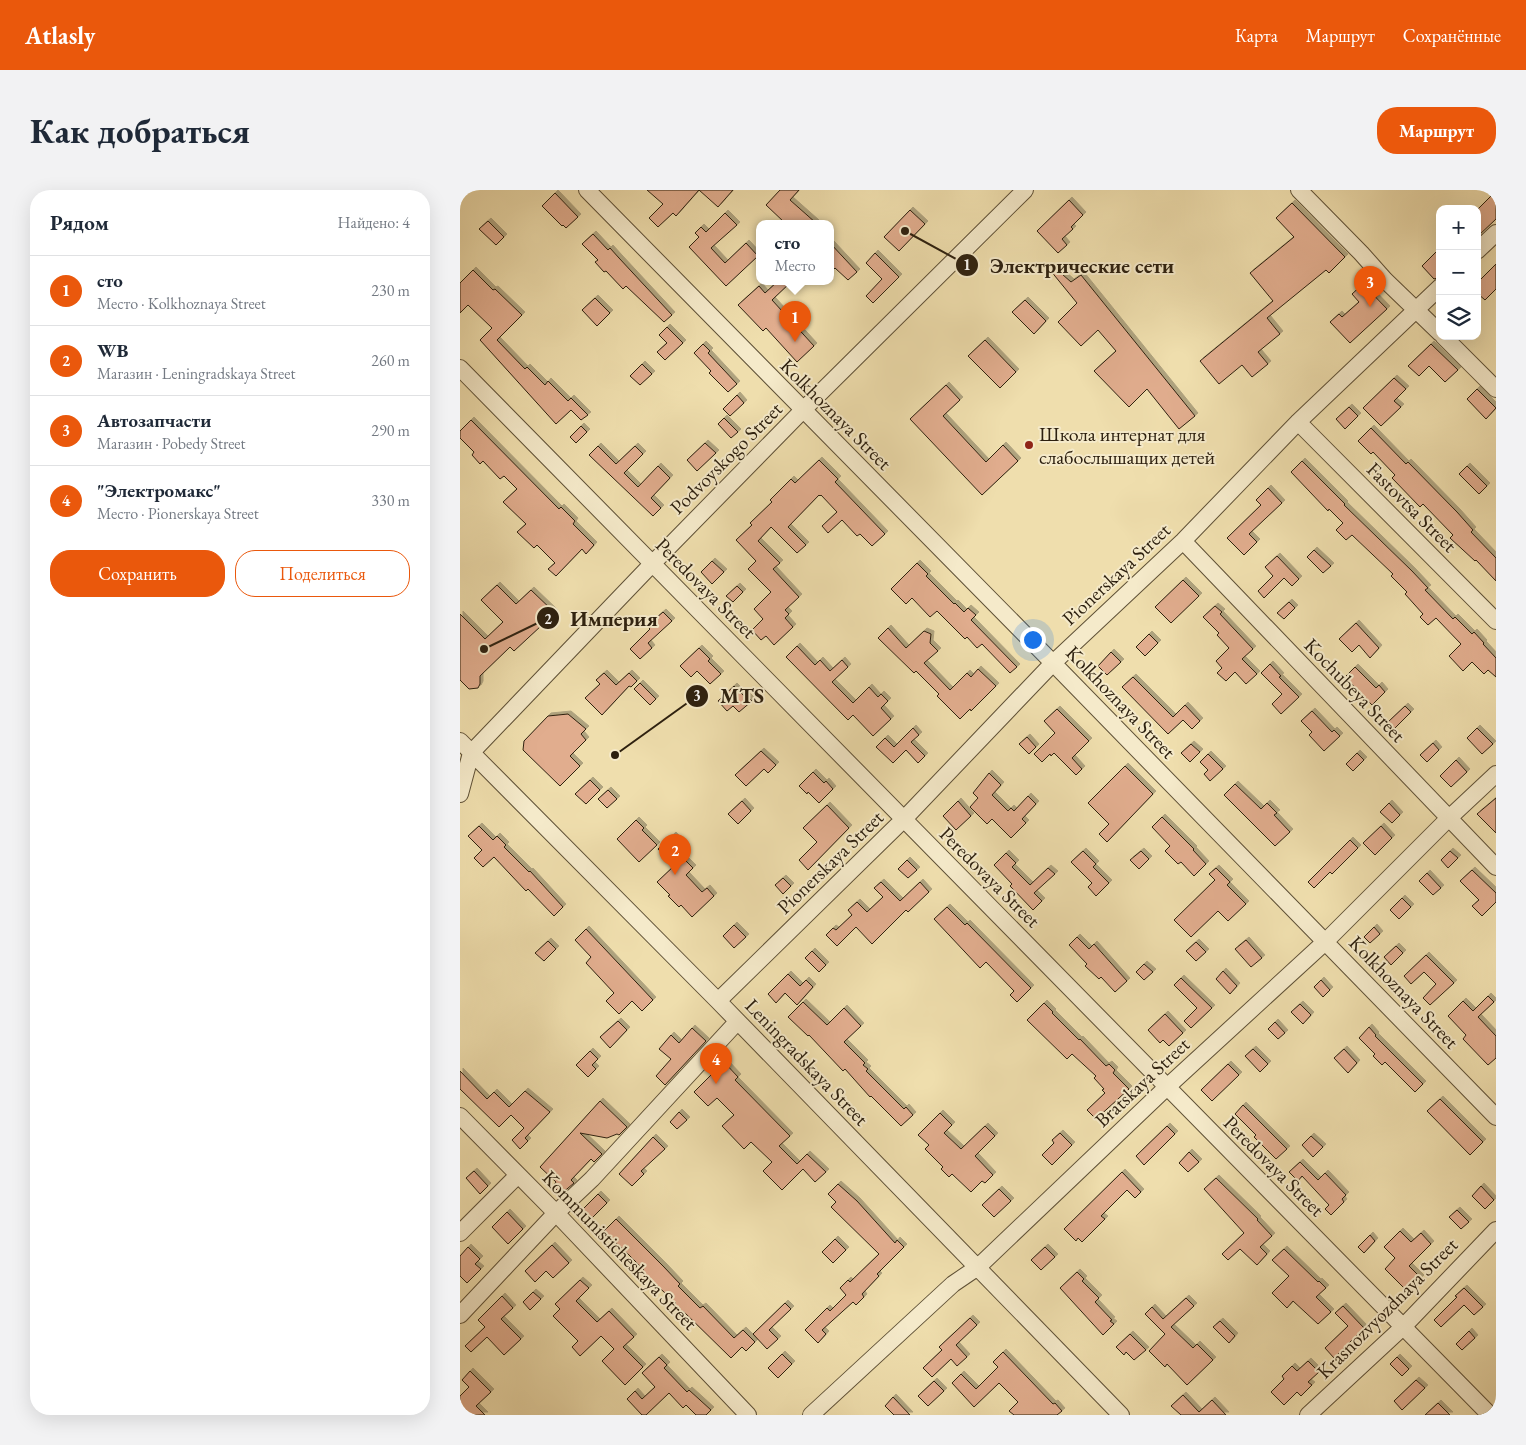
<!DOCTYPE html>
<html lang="ru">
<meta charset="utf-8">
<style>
:root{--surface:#fff;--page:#f2f2f3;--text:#1f2937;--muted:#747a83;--line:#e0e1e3;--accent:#ea580c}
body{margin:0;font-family:"EB Garamond",serif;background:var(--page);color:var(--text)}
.controls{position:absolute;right:15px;top:15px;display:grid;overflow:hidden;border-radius:10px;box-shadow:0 5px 20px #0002}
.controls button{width:45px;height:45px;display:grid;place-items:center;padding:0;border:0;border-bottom:1px solid var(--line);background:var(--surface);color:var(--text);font:25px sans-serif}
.you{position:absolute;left:572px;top:449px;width:18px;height:18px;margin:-12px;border:4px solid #fff;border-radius:50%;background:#1a73e8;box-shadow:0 0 0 8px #1a73e833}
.badge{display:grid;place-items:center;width:32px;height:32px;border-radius:50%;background:var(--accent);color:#fff;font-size:16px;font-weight:700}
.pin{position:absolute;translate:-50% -41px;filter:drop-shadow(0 1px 2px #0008)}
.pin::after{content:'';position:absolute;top:26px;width:18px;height:15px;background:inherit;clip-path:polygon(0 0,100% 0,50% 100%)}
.popup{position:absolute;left:296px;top:30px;width:78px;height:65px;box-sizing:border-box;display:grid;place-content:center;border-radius:10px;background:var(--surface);filter:drop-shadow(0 1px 4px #0005);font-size:16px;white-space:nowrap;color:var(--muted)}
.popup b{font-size:19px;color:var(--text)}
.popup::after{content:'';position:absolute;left:50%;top:100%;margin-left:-10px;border:10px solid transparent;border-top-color:var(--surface)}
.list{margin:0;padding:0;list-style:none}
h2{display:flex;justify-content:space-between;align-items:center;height:65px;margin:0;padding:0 20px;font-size:21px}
h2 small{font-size:16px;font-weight:400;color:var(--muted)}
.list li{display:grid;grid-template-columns:32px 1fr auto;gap:15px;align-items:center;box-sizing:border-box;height:70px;padding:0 20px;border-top:1px solid var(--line)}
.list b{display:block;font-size:19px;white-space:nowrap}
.list p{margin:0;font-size:16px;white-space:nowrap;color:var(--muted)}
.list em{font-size:16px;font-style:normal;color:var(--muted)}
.actions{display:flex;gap:10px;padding:15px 20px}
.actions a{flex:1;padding:11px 0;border:1px solid var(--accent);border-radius:20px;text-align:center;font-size:18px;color:var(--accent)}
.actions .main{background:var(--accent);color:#fff}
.icon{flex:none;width:28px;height:28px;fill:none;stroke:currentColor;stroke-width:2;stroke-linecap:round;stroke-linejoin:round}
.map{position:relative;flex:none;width:1036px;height:1225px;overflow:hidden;border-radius:20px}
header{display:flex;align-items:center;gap:30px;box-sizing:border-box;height:70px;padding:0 25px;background:var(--accent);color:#fff}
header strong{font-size:24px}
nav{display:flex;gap:28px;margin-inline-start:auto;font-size:18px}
.intro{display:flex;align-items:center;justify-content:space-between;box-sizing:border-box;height:120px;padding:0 30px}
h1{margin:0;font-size:35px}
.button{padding:12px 22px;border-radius:20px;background:var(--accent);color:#fff;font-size:18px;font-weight:700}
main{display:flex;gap:30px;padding:0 30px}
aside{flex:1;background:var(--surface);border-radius:20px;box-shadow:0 5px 20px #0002}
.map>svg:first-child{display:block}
.building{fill:#e1ad8e;stroke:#2d200f;filter:url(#shadow)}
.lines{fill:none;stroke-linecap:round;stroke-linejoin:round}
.minor-casing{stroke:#5e5036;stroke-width:18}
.minor{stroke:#f5eaca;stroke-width:16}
.poi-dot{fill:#8f2418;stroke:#f5eaca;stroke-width:2}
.labels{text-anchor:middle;stroke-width:4;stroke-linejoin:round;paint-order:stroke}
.street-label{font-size:20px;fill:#2d200f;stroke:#f5eaca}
.poi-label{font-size:20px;fill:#2d200f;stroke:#f5eaca;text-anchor:start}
.leader{fill:none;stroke:#2d200f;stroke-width:2}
.callout-dot{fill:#2d200f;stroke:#f5eaca;stroke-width:2}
.mark-label{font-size:15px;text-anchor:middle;font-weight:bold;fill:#fff}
.callout-label{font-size:21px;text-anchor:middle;font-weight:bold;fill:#2d200f;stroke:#f5eaca;stroke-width:4;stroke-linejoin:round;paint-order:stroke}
</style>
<header>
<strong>Atlasly</strong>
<nav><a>Карта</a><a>Маршрут</a><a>Сохранённые</a></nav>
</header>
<div class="intro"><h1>Как добраться</h1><a class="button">Маршрут</a></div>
<main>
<aside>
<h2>Рядом<small>Найдено: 4</small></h2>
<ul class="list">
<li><span class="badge">1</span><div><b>сто</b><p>Место · Kolkhoznaya Street</p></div><em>230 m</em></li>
<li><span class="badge">2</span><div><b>WB</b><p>Магазин · Leningradskaya Street</p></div><em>260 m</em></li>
<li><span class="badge">3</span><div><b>Автозапчасти</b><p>Магазин · Pobedy Street</p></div><em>290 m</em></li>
<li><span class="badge">4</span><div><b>&quot;Электромакс&quot;</b><p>Место · Pionerskaya Street</p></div><em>330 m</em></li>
</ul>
<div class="actions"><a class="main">Сохранить</a><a>Поделиться</a></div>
</aside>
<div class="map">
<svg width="1036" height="1225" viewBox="0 0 1036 1225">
<defs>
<filter id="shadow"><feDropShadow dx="3" dy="-3" stdDeviation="0" flood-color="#0004"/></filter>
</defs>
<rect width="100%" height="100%" fill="#efdead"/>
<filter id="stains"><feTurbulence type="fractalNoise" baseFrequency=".004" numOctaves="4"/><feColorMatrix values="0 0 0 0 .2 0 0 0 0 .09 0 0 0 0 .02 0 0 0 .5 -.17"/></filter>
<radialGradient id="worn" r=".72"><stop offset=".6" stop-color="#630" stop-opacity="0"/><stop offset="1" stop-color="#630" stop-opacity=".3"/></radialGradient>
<path class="building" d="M187,0H273L258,17L239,0L216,26L213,23L198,37L189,28L203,14Z
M320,0H339L330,10L356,33H325L306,15Z
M1036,1V29L1017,47V20Z
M95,3L118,27L106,38L103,35L102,36L82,16Z
M609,10L623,25L611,37L613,39L602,49L607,55L598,63L577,41Z
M832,13L885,67L869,83L866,80L807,128L820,144L798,162L808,174L792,187L782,175L759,194L740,171L813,111L790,83L834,47L816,28Z
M450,20L465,34L439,61L424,47Z
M265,23L277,35L251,58L265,73L286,53L298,66L266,96L229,57L239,47L235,43L241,37L246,42Z
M28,31L44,47L36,55L19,39Z
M133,44L148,60L150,58L159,68L212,125L204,132L166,96L163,99L146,81L144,82L135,72L138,70L122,54Z
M370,53L397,82L388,90L375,78L370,83Z
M980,58V87L974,89L962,76Z
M415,63L439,87L413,113L406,106L422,89L406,73Z
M1036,74V99L1025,110L1017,103V93Z
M594,77L611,92L621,85L735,226L719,239L687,199L669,217L634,181L656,161L638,140L621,156L598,132L617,113L590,80Z
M13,80L33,100L35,99L62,125L37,150L65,179L67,177L85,195L88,191L108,211L111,208L128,225L121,230L111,220L96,234L20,150L32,138L8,115L0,123V93Z
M318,91H332L312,110L354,156L337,172L306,138L303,141L278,115L299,96L305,103Z
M903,94L927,119L890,153L870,132L879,124L882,127L899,112L892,104Z
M135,108L150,123L137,136L122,120Z
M565,110L586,131L574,144L552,122Z
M207,137L223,153L205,170L197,162L207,153L199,145Z
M525,150L556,182L540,198L508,166Z
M243,154L250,161L248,163L277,194L268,202L249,183L251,181L234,163Z
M971,154L998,180L985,192L969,176L959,186L948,176Z
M182,174L192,184L180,195L170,186Z
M934,188L946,199L934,211L941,217L921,236L903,218Z
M486,195L500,210L483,226L526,272L543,255L558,271L522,305L450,229Z
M1017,199L1036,218L1026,229L1007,209Z
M277,205L284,213L270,226L263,219Z
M889,217L898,226L885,239L876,229Z
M264,228L278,242L271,248L258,234Z
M11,230L99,319L101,317L115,331L113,334L134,355L126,364L122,359L96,386L88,379L95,373L77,355L74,358L57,342L66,334L43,312L57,299L44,286L40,289L23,271L20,274L12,265L14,262L0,248V241Z
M121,236L127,242L116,253L110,247Z
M911,238L946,274L948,272L997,322L1013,340L1011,342L1036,368V391L1016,370L1015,371L990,348L993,345L963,314L960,317L932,288L935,285L913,262L911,264L898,251Z
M245,253L256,263L237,281L227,270Z
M138,256L156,274L175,256L183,264L164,283L178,297L198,276L210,288L191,308L201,318L193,326L129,265Z
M359,270L378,289L375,292L425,344L412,356L400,344L397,346L382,330L368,343L362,336L377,322L361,305L360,306L359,305L328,337L346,355L337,363L311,337L298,351L320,373L313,379L339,407L325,420L329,424L325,428L333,437L314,455L306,446L301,450L292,440L303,429L294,419L311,402L288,379L296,371L276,350L292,335L290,333L312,312L310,310L331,289L335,293Z
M842,271L885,314L884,315L952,381L968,398L965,400L993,429L995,427L1012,444L1014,442L1024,453L1023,454L1036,468V487L1028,480L1024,484L1012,472L1003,481L989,466L1001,454L976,428L968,435L960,427L963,424L945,404L947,402L931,386L933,384L892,345L886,350L876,340L883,333L869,319L868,321L831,282Z
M1007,276L1027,296L1019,304L999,284Z
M808,298L822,313L789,344L797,352L784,365L767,348L801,315L796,310Z
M854,360L871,376L863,383L847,367Z
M817,366L839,389L832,396L824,388L804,408L798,401L813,386L805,377Z
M252,371L264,382L252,394L241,382Z
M457,373L468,384L466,386L494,414L495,413L504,422L508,418L516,425L511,430L557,477L550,483L522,454L517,458L507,447L505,449L477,421L470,427L452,408L446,414L431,399Z
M723,390L739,406L711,433L695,417Z
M37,395L56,414L71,400L95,423L54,461L50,457L20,486V494L18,498L9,499L0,490V424L25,449L43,432L21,410Z
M277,396L283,402L273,412L266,406Z
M829,412L835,418L824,429L817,423Z
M755,416L762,422L760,424L793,459L782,469L797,484L786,494L775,482L766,491L757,483L762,478L756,471L769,458L757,445L759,443L743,427Z
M203,422L212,431L188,453L192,458L180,469L170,459L190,439L187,436Z
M896,433L919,458L910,468L899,455L892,462L879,449Z
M428,438L446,458L464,441L471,444L470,453L478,461L464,473L490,500L507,483L511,487L518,479L536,496L511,521L510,519L500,529L477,506L479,504L456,481L454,483L418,448Z
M689,444L698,453L685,466L676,457Z
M337,456L355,475L360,470L370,481L382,470L388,477L372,492L393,513L409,497L418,507L421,504L428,511L421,518L431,529L413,546L393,525L388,530L326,467Z
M239,458L250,469L248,471L261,484L250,494L237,481L231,487L220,476Z
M651,462L661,472L647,485L638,476Z
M810,474L821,486L819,487L839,507L821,524L812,514L822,504L801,483Z
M895,477L916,498L919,495L925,502L912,515L885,487Z
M144,483L156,495L169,483L177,491L171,497L169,496L142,525L125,508L140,494L136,490Z
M673,487L713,527L725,515L740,531L732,539L723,530L708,544L662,497Z
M180,493L196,509L190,515L174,499Z
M274,496L284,506L286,505L292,511L279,522L273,516L267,521L258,511Z
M945,516L951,522L934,539L928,532Z
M597,519L629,551L612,568L622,579L616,585L594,563L591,566L590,564L582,572L574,564L595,543L584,531Z
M852,521L872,542L874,540L880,546L864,561L849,545L852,542L841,531Z
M108,524L126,539L121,544L126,550L110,566L120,576L100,596L63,560L64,551L88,526Z
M453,538L459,545L451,552L465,566L458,573L446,560L433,573L416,557L425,548L434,557Z
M1017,538L1033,554L1022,564L1007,548Z
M567,547L576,557L569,564L559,554Z
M973,553L979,560L967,572L960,565Z
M731,554L740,562L730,572L721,563Z
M301,561L316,575L308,583L304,579L286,596L275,585Z
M897,563L904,570L893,581L886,574Z
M748,564L763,579L750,591L744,584L748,580L740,572Z
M996,570L1007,582L991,597L980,586Z
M665,576L693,604L647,652L639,644L649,634L628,613Z
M353,582L364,593L366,591L373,599L359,613L348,602L347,604L339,596Z
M529,583L541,595L532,605L548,621L551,618L554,621L568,606L576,614L562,629L566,633L551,648L532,629L527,634L510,617L518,608L513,603Z
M130,590L140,600L126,614L115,604Z
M775,594L801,619L807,613L817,623L814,625L830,642L815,656L764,605Z
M148,600L157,609L147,618L138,609Z
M1036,608V643L1017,624Z
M282,611L291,621L278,634L268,624Z
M498,611L511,626L496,640L483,626Z
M929,613L940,625L932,633L920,622Z
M367,615L389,638L348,680L339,670L357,652L343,638Z
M702,627L734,659L733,660L746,674L734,686L721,672L718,674L705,661L710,656L692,637Z
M176,630L184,638L182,640L197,655L179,672L157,649Z
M19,636L33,650L37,646L46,655L44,657L69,682L70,681L103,717L94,726L68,699L66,701L34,667L23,677L14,668L22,660L8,646Z
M921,636L932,648L915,665L903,653Z
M213,645L223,656L217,662L233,678L226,685L242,702L247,698L254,706L232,727L221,715L219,717L208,706L210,705L197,692L214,676L198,659Z
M890,650L898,658L872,684L870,682L854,698L848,692Z
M623,661L636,674L633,677L649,693L636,706L628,697L632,693L611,672Z
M681,661L689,669L679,679L670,670Z
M990,661L998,668L988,678L981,670Z
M546,663L556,673L552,677L570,695L588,678L595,684L574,703L582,711L573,720L550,696L552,694L534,675Z
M447,670L457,680L448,688L438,679Z
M756,678L770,692L767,695L786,714L768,731L758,721L731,747L714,730L755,690L749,684Z
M1012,680L1036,703V712L1022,726L1012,716L1019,710L1000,691Z
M967,683L981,698L973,705L959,691Z
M323,688L331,696L323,704L315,695Z
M421,692L440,711L460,692L469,702L448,722L446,720L412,754L396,737L377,756L366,745L373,738L376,740L392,725L388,720L397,712L407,722L423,707L414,698Z
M942,708L951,717L939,729L930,720Z
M487,717L505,735L507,733L571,798L557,812L550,805L554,801L526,772L520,778L474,729Z
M274,735L286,747L274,758L263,746Z
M914,737L920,744L910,753L904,747Z
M126,739L193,810L182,821L172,811L159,824L146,811L154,803L126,773L131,767L115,750Z
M617,747L629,759L634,754L667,791L655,802L641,787L639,789L625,776L627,774L609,755Z
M786,750L802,768L791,777L775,759Z
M88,751L96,759L84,771L75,763Z
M736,752L746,762L736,771L726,761Z
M936,756L943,763L931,775L924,767Z
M352,761L366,775L359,782L345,768Z
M966,765L994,793L970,815L963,808L976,794L964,782L951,794L944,786Z
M684,774L693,782L684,790L676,782Z
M763,781L777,796L770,804L756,789Z
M328,784L340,796L346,790L353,797L337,815L325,803L316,813L308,804Z
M721,788L752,818L731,838L724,831L737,818L714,795Z
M861,790L870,800L863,807L854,797Z
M1028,806L1034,812L1018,827L1036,846V868L1028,875L1003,849L1006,845L988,826L1003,811L1013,821Z
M343,812L367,835L384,818L401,836L384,852L405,873L403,875L408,879L406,881L444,919L446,917L453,925L441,936L411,906L410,907L385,879L383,881L349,845L348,846L328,827Z
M584,813L593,822L592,823L619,850L620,849L646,876L649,874L655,880L653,883L669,899L636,929L627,920L645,903L642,900L644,899L634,888L636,886L612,864L607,869L567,830Z
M840,814L851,825L843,834L831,822Z
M705,824L723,843L709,856L703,850L700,853L688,840Z
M158,831L167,840L150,858L140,847Z
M815,832L825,843L818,849L808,839Z
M909,837L916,845L915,846L963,894L955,902L925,872L922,875L913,866L915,864L899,848Z
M232,838L246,851L205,895L196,886L211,869L199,859L211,845L219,853Z
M793,859L808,874L800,882L785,866Z
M884,859L897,873L888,883L874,868Z
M130,861L138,869L132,875L136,879L128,887L116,875Z
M264,872L278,887L275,890L330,946L319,956L337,974L347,964L366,982L355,992L343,979L322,1000L303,981L312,972L291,952L284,959L262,936L274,925L257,908L248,916L234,902Z
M768,874L779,885L752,911L741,900Z
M0,881L27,909L34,902L49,917L65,901L90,922L65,948L68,951L60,959L52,950L64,938L51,925L39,937L0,899Z
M980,909L1023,952L1010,965L967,921Z
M140,911L167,937L159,945L157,944L147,948L120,943L142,964L134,972L131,969L111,990L114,993L101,1004L93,996L96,992L80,977Z
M783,915L827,959L816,969L794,947L796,945L775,924Z
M219,922L227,930L217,939L210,932Z
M480,923L492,935L484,943L501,959L525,936L535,946L515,966L533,985L525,993L522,991L511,1002L492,984L489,987L481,979L483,977L465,959L469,955L458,945Z
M707,936L715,944L684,975L676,966Z
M600,943L612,955L592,975L582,965L594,953L592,950Z
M851,946L863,957L853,967L842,955Z
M193,947L205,959L181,981L184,984L172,996L159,984Z
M729,962L739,972L728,982L719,973Z
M840,972L858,990L865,983L886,1005L882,1009L884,1012L871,1025L865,1019L869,1015L842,986L838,991L829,982Z
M14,981L28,996L20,1004L6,988Z
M662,982L681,1002L675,1008L667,1000L641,1026L645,1029L622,1052L618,1048L616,1051L604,1039Z
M756,988L798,1029L797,1030L812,1046L800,1057L807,1064L797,1075L780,1059L768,1070L762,1064L784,1043L744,999Z
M378,994L397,1011L435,1053L437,1050L444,1057L417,1084L419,1086L402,1104L404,1107L396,1115L393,1112L362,1140L366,1144L358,1153L345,1140L367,1118L370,1121L386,1105L380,1098L388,1090L390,1092L419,1064L371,1017L376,1012L368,1004Z
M1021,996L1034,1010L1025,1019L1012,1006Z
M539,999L551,1011L534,1027L522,1015Z
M138,1004L147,1013L130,1030L121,1021Z
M997,1020L1009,1032L1001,1039L989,1027Z
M47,1022L63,1039L48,1054L32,1037Z
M156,1029L204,1077L220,1094L218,1096L240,1118L243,1116L274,1148L283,1140L295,1152L286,1161L282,1157L271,1168L223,1121L222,1123L214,1114L216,1113L182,1082L184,1080L163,1059L143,1042Z
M940,1041L951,1052L961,1043L971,1054L949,1076L961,1088L947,1101L925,1079L935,1068L924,1057Z
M910,1045L915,1051L904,1063L898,1057Z
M375,1049L386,1060L373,1073L362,1062Z
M92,1055L109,1073L93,1088L86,1081L75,1092L65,1081Z
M8,1057L20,1069L15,1074L21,1079L7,1093L0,1086V1066Z
M585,1057L595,1067L581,1080L571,1070Z
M824,1059L858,1092L859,1091L866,1098L856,1107L871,1122L858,1134L833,1111L827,1118L812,1103L829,1086L812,1070Z
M617,1082L624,1089L622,1091L639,1108L635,1112L652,1130L650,1131L654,1134L643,1145L600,1098Z
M120,1090L129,1098L116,1111L137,1132L149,1121L174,1147L163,1157L183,1177L165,1195L142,1171L154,1159L141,1146L120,1166L112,1157L118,1151L93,1126L100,1119L95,1114Z
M1004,1098L1023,1117L1014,1125L1004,1115L981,1137L974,1130L997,1107L995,1106Z
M73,1102L81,1109L70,1120L63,1112Z
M42,1106L53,1118L41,1129L61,1149L44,1165L27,1147L11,1162L5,1156L25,1137L18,1130Z
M726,1108L734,1116L711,1137L733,1158L737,1154L753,1170L727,1195L707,1174L705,1177L689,1161L705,1144L685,1124L692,1117L703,1129Z
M325,1113L331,1119L309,1140L318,1149L307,1159L293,1144Z
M883,1116L904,1138L874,1168L865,1158L888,1136L875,1123Z
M510,1128L517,1135L496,1155L507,1167L497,1176L491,1169L472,1187L463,1178L482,1160L479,1157Z
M760,1131L775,1146L769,1153L753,1137Z
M1009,1141L1015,1148L1002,1160L996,1154Z
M670,1144L686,1160L674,1170L666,1162L664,1165L656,1157Z
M543,1162L593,1214L595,1213L602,1221L597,1225H554L549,1221L558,1212L539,1193L514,1217L492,1193L501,1184L516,1199L538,1177L533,1172Z
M322,1164L332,1174L318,1188L308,1178Z
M199,1167L207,1175L204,1178L227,1202L229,1200L251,1220L246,1225H236L226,1215L223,1218L209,1203L186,1225H182L167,1209L175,1201L182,1209L195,1197L182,1183Z
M937,1167L949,1179L942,1186L930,1174Z
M848,1171L859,1182L848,1192L852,1195L841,1206L837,1202L824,1215L811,1202L824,1189L822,1186L832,1176L837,1181Z
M10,1181L31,1202L16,1216L25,1225H0V1206L9,1197L2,1190Z
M956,1190L965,1198L942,1220L934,1211Z
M474,1191L484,1201L468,1216L458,1206Z
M723,1205L739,1222L752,1210L766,1225H721L711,1216Z
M433,1207L450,1225H434L425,1216Z
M978,1213L990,1225H965Z"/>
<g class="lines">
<defs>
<path id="minor" d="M127,0L593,473L1036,927
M839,0L901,63L925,90L980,143
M1017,61L1036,43
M983,146L1036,199
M0,178L1030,1225
M838,232L1036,431
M723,351L1036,677
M0,551L258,811L661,1225
M0,604L11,563L192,374L343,220L565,0
M258,811L444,629L593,473L723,351L838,232L980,97
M0,926L96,1023L288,1225
M0,1043L58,985
M0,1125L96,1023L132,989L277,832
M351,1225L493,1094L518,1077L707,897L865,752L988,629L1036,584
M848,1225L943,1137L1036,1040"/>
</defs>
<use href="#minor" class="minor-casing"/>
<use href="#minor" class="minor"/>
</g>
<circle class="poi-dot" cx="569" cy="255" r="5"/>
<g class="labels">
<g class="street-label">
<text transform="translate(376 224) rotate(45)" y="7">Kolkhoznaya Street</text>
<text transform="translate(266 268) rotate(-45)" y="7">Podvoyskogo Street</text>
<text transform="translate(952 317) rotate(45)" y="7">Fastovtsa Street</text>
<text transform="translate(656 384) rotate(-43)" y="7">Pionerskaya Street</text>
<text transform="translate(246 398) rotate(45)" y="7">Peredovaya Street</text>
<text transform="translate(895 500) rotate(46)" y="7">Kochubeya Street</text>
<text transform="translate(661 512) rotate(46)" y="7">Kolkhoznaya Street</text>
<text transform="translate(370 672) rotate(-44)" y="7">Pionerskaya Street</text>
<text transform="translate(530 687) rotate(45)" y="7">Peredovaya Street</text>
<text transform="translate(944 802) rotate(46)" y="7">Kolkhoznaya Street</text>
<text transform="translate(347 872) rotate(46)" y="7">Leningradskaya Street</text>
<text transform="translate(682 892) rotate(-43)" y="7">Bratskaya Street</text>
<text transform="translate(814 976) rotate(45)" y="7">Peredovaya Street</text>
<text transform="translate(160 1060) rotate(46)" y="7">Kommunisticheskaya Street</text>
<text transform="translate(927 1118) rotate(-45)" y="7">Krasnozvyozdnaya Street</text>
</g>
<g class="poi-label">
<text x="579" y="251">Школа интернат для<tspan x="579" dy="23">слабослышащих детей</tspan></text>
</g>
</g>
<path class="leader" d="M445 41L507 75M24 459L88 428M155 565L237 506"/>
<g class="callout-dot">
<circle cx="445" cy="41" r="5"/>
<circle cx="24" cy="459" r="5"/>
<circle cx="155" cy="565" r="5"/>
<circle cx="507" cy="75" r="12"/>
<circle cx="88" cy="428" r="12"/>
<circle cx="237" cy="506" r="12"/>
</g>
<g class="mark-label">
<text x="507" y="80">1</text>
<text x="88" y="434">2</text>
<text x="237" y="511">3</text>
</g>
<g class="callout-label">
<text x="622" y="83">Электрические сети</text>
<text x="154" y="436">Империя</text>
<text x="282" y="513">MTS</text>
</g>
<rect width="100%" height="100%" filter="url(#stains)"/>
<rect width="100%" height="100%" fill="url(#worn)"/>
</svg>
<div class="controls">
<button>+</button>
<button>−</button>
<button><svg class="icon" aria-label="layers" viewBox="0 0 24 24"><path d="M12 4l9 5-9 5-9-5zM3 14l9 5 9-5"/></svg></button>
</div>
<div class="you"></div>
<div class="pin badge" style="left:335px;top:152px">1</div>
<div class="popup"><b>сто</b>Место</div>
<div class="pin badge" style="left:215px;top:685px">2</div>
<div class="pin badge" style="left:910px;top:117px">3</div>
<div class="pin badge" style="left:256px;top:894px">4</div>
</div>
</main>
